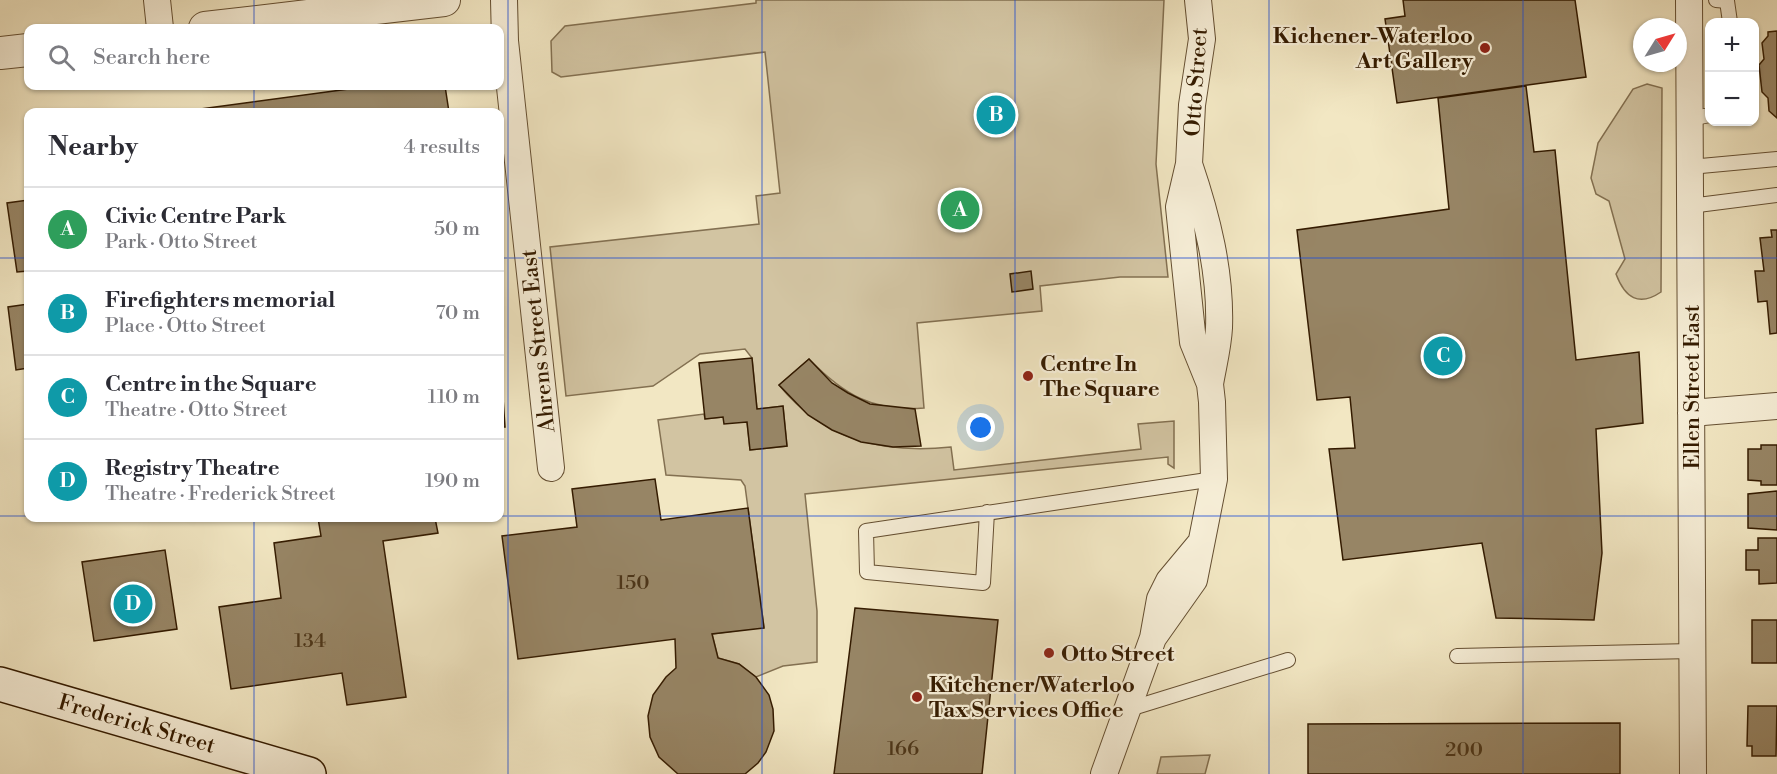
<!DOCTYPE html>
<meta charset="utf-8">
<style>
:root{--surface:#fff;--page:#f2f2f3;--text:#2b2b33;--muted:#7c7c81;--line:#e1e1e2;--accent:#111827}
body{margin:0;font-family:"Libre Bodoni",serif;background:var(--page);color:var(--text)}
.controls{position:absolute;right:18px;top:18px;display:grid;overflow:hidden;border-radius:12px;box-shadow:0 2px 4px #0004}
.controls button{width:54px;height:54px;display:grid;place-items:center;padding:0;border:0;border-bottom:2px solid var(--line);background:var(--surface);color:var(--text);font:30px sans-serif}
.compass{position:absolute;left:1633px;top:18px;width:54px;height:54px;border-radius:50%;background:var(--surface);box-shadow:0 2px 4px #0004;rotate:53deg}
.you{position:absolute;left:981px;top:428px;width:21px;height:21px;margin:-15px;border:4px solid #fff;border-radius:50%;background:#1a73e8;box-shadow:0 0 0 9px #1a73e833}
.badge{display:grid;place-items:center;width:39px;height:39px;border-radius:50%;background:var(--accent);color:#fff;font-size:20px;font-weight:700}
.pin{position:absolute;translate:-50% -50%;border:3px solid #fff;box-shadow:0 2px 6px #0006}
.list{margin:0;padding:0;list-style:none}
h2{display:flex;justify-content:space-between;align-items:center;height:78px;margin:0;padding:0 24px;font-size:26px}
h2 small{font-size:20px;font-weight:400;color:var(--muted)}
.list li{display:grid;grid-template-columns:39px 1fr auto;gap:18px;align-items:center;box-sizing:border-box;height:84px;padding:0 24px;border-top:2px solid var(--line)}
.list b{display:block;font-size:22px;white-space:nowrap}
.list p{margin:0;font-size:20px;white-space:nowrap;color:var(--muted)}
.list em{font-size:20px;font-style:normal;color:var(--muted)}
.icon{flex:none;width:33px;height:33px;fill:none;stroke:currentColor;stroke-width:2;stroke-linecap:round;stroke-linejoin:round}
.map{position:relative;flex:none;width:1777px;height:774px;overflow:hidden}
.search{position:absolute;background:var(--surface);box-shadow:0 2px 4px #0004;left:24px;top:24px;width:480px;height:66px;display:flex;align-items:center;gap:15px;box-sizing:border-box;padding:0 21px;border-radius:12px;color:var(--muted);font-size:22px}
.panel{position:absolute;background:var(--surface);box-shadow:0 2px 4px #0004;left:24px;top:108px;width:480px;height:414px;border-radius:12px}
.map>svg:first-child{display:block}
.green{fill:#d2c4a2;stroke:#837051;stroke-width:1.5}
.building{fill:#978565;stroke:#341b00;stroke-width:1.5}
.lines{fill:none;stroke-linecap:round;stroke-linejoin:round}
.service-casing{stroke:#644e31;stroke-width:16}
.minor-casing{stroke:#644e31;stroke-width:28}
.tertiary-casing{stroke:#644e31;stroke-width:34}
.secondary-casing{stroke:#341b00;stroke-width:36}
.service{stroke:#f7efd8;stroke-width:14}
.minor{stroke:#f7efd8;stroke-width:26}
.tertiary{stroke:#f7efd8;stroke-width:32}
.secondary{stroke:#f7efd8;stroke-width:33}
.grid{fill:none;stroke:#1d4ed8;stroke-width:1.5;stroke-opacity:0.55}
.poi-dot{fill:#8f2418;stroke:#f7efd8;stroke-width:2}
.labels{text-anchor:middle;stroke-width:4.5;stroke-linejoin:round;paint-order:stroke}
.number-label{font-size:20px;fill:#4d3619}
.poi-label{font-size:22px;font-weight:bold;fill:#341b00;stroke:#f7efd8;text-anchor:start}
.street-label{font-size:22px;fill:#341b00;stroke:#f7efd8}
</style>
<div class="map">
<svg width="1777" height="774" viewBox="0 0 1777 774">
<rect width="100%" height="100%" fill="#f2e7c3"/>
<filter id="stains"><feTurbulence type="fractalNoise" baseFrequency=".00333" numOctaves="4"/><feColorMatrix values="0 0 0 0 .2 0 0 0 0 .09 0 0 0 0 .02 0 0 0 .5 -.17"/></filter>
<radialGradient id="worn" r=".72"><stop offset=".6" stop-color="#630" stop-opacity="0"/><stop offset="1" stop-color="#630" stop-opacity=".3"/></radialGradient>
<path class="green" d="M756,0H1164L1156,164L1168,277H1120L1040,286L1042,311L917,323L924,408C873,412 844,395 809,359L779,385C824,440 882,454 951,447L954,470L1141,449L1138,424L1174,421V468L1168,464V457L805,494L817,611V662L783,666L756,677L739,664L718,658L712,634L764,627L745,486L741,480L666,475L658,420L704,414L705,419L723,417L747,422L750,450L787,446L783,406L757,409L752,358L745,349L700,354L653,386L566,396L550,247L759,224L756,196L780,193L765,52L561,77L552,72L551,41L565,26L756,3Z
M1647,84L1662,88L1661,292C1639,307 1625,298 1616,274L1625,259L1609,201L1596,194L1591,178L1598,143L1633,89Z
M1210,755L1205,774H1157L1161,757Z"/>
<path class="building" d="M1403,0H1575L1586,77L1397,103L1385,19L1405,16Z
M1777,31V118L1769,111L1768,98L1762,92L1759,65L1764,59L1762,43L1768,36V32Z
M371,86H445L449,112H178Z
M1526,86L1534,152L1555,150L1576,360L1639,352L1643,423L1596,429L1602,553L1594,620L1496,618L1482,543L1343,560L1329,449L1355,448L1350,397L1317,400L1297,230L1449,209L1438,98Z
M28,200V271L17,272L7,203Z
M1771,230H1777V333L1770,334L1767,301L1758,302L1755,271H1764L1760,238L1772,237Z
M1031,271L1033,289L1012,292L1010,274Z
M28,304V368L16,370L8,307Z
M752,358L757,409L783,406L787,446L750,450L747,422L724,424L723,417L705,419L699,363Z
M809,359L832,383L848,393L870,404L915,409L921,446L893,447L861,442L832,430L808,415L779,385Z
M500,398H503L505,427H500Z
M1761,445H1777V485H1761V481L1748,480V449H1761Z
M655,479L661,520L748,508L764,628L712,634L718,658L739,664L756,677L769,695L773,709L774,731L766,752L758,763L745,774H678L659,757L650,737L648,716L653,695L666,677L676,668L675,639L518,659L502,536L577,527L572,489Z
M1777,491V530L1748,528V494Z
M318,518H435L438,533L383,541L406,697L347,705L342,673L231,689L219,607L281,598L274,543L321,536Z
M1758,538H1777V583L1759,584V570H1746V550H1758Z
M165,550L177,629L94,641L82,562Z
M855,608L998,620L982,774H834Z
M1752,620H1777V663H1752Z
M1748,706H1777L1776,756H1752V746H1747Z
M1620,723V774H1308V724Z"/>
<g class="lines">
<defs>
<path id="service" d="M1716,0L1727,1L1730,22
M1689,119L1710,115
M1690,167L1777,159
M1690,206L1777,195
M987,512L983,583L867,572L866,531L1214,479
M1457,656L1693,651
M1126,710L1288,660"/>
<path id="minor" d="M157,0L160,28
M504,0L505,41L551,468
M1689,0L1693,774
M1189,164C1207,217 1221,272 1219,328C1218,347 1213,366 1210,384
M1691,413L1777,406
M1153,638L1194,580L1214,479L1212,402L1210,384L1193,342L1179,207L1189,164L1192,105L1202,39L1198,0
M1104,774L1153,638L1160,599L1169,581L1199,545"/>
<path id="tertiary" d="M205,28L444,0
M0,53L28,50"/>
<path id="secondary" d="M0,684L309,774"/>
</defs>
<use href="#service" class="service-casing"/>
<use href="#minor" class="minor-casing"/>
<use href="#tertiary" class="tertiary-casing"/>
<use href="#secondary" class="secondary-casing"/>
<use href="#service" class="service"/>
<use href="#minor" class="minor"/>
<use href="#tertiary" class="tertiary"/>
<use href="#secondary" class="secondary"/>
</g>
<path class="grid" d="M254,0V28M508,0V774M762,0V774M1015,0V774M1269,0V774M1523,0V774M254,86V112M0,258H28M500,258H1777M0,516H28M500,516H1777M254,518V774"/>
<g class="poi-dot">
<circle cx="1485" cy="48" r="6"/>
<circle cx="1028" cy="376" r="6"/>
<circle cx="1049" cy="653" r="6"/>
<circle cx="917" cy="697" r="6"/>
</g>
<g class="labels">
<g class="number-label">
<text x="633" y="589">150</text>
<text x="310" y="647">134</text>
<text x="903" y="755">166</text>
<text x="1464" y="756">200</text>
</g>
<g class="poi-label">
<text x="1473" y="43" text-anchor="end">Kichener-Waterloo<tspan x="1473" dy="25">Art Gallery</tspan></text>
<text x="1040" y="371">Centre In<tspan x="1040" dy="25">The Square</tspan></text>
<text x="1061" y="661">Otto Street</text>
<text x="929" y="692">Kitchener/Waterloo<tspan x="929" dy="25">Tax Services Office</tspan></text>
</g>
<g class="street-label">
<text transform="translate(1195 82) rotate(-86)" y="8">Otto Street</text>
<text transform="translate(537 341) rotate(-96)" y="8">Ahrens Street East</text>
<text transform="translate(1691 387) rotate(-90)" y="8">Ellen Street East</text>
<text transform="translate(137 723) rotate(16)" y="8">Frederick Street</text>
</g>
</g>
<rect width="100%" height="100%" filter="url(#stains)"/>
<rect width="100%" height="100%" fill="url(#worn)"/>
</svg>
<div class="controls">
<button>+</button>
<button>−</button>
</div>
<svg class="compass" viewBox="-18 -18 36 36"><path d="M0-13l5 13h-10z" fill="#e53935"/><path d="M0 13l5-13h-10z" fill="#7c7c81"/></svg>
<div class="you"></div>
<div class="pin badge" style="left:960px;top:210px;background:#2e9e5b">A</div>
<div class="pin badge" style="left:996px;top:115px;background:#0f9aa8">B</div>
<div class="pin badge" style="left:1443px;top:356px;background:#0f9aa8">C</div>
<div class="pin badge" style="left:133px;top:604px;background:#0f9aa8">D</div>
<div class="search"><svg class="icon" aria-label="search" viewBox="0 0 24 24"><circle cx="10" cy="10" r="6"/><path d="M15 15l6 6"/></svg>Search here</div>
<section class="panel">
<h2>Nearby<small>4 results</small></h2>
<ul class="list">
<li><span class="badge" style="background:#2e9e5b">A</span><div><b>Civic Centre Park</b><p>Park · Otto Street</p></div><em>50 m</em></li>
<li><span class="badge" style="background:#0f9aa8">B</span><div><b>Firefighters memorial</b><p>Place · Otto Street</p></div><em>70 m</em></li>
<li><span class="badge" style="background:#0f9aa8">C</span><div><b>Centre in the Square</b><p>Theatre · Otto Street</p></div><em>110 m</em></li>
<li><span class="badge" style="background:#0f9aa8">D</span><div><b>Registry Theatre</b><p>Theatre · Frederick Street</p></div><em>190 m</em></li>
</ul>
</section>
</div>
